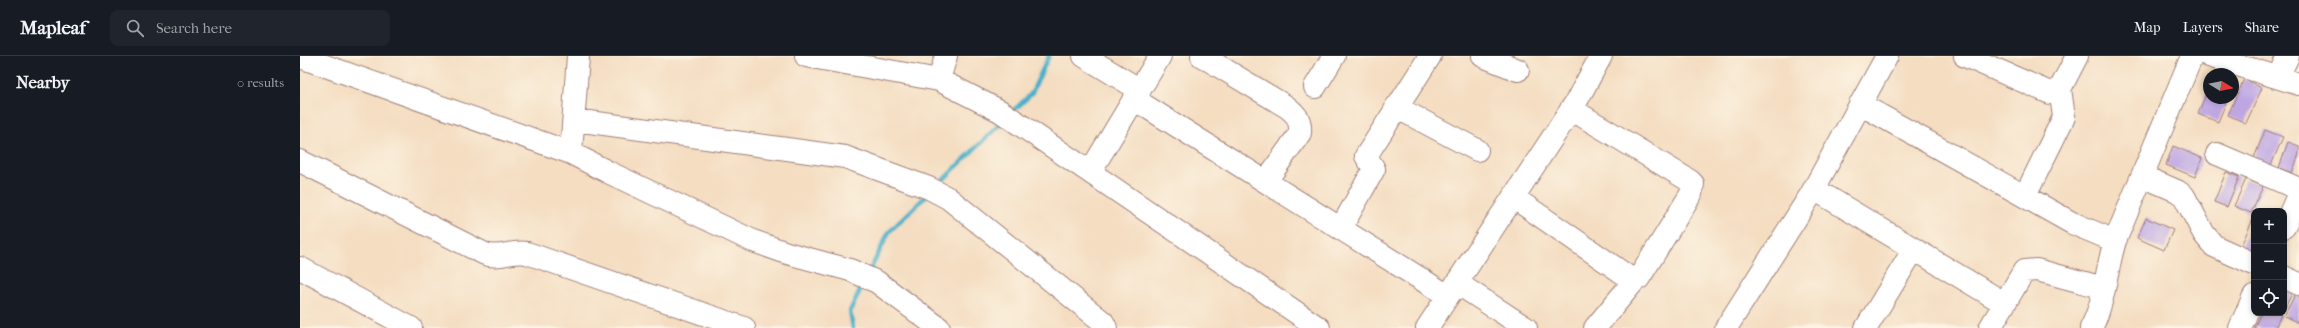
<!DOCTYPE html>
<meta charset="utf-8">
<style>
:root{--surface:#171b24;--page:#20242c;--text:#f1f3f6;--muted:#9ea1a6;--line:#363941}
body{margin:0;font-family:"IM FELL French Canon",serif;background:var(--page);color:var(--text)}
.controls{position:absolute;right:12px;bottom:12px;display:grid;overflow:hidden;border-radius:8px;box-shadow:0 2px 6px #0003}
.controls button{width:36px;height:36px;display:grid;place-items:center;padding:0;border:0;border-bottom:1px solid var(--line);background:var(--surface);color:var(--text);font:20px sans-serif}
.compass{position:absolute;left:1903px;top:12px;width:36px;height:36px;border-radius:50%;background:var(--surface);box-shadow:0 2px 6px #0003;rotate:100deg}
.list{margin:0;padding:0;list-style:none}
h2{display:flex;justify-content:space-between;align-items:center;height:52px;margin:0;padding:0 16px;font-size:17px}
h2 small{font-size:13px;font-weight:400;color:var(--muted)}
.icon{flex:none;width:22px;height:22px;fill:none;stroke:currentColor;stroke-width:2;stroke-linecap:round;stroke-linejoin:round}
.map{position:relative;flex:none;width:1999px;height:272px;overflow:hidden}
header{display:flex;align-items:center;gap:24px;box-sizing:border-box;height:56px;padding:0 20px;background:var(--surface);border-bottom:1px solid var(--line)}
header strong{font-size:19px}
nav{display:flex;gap:22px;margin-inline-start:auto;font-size:14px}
.search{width:280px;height:36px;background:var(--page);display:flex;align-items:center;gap:10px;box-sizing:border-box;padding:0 14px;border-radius:8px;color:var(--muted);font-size:15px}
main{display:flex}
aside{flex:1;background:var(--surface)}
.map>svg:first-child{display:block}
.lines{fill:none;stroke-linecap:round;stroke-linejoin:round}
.stream{stroke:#4ab0c9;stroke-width:4.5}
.building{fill:#bea6e3}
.minor-casing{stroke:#9f7e76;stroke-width:24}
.minor{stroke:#fff;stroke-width:22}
</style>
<header>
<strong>Mapleaf</strong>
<div class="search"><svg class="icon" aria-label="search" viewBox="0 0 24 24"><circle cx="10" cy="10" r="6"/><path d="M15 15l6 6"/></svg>Search here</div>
<nav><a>Map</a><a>Layers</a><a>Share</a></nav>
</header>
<main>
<aside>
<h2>Nearby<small>0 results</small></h2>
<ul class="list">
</ul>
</aside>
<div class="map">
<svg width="1999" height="272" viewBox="0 0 1999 272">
<rect width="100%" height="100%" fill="#fcf5e5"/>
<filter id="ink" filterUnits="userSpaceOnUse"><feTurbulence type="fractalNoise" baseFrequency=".025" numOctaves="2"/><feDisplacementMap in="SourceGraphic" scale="8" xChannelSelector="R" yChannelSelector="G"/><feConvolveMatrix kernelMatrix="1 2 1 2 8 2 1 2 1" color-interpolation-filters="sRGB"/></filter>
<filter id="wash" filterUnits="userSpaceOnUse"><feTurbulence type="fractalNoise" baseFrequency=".012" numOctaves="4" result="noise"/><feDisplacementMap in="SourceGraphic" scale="16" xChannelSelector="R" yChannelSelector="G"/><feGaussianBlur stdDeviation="0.9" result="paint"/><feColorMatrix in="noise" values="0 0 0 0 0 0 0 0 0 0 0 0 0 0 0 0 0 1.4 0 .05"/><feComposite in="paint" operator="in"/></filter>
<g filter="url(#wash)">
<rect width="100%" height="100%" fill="#f4ddc1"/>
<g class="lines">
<path class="stream" d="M712,56L731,38L749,0
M638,129L704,64
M569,216L589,176L628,138
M553,272L550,255L564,226"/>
</g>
<g id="blocks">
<path class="building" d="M1944,23L1962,32L1946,67L1928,59Z
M1909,30V42H1928L1918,66L1898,58Z
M1965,74L1983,81L1969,114L1952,107Z
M1988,86L1999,90V98L1992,117L1979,112Z
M1873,90L1902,102L1895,121L1866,109Z
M1926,116L1939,121L1927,151L1914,146Z
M1946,123L1963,130L1951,157L1934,150Z
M1954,161V200L1939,194Z
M1846,162L1873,174L1864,194L1837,182Z
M1984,232L1994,233L1984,254Z
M1997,235L1999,236V267L1984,260Z
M1961,257H1977L1981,259L1975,272H1954Z"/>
</g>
</g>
<g filter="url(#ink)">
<use href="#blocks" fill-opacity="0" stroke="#9f7e76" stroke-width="1"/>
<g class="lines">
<defs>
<path id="minor" d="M506,0L639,24L700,55L1019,272
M784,0L840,34
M902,0L987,51C997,59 1001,64 1000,77L966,125
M1183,0L1218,14
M1665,0L1750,37L1760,33L1777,0
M1909,0L1999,28
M0,1L271,97L308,116L453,185L487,197L550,214L577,226L639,272
M1978,21L1988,0
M639,24L646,0
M1015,31L1034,0
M834,43L1148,240
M1560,48L1772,167L1815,185
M1096,51L1177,94
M275,64L545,101L629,132L648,142L803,266L806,272
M271,97L278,0
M1917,98L1999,133
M0,105L185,198C199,203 212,194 227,197L444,272
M790,116L860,0
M1842,120L1877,135L1884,140L1904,178L1914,190L1954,208
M1514,133L1704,247
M1725,140L1764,61L1760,33
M1213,141L1330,222H1339L1391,138L1393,128L1390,125L1271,53
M1984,171L1999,137
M1041,172L1074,113L1066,100L1130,0
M0,212L111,272
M1984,221L1999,228
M1157,227L1226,272
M1127,272L1276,46L1301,0
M1295,272L1335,224
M1426,272L1510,140L1587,0
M1566,272L1614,193
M1690,272L1724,215L1737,214L1804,232
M1791,272C1805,246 1806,213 1815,185L1892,0
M1940,272L1954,240"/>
</defs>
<use href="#minor" class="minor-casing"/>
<use href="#minor" class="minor"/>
</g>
</g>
</svg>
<div class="controls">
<button>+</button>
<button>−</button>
<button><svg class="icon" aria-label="locate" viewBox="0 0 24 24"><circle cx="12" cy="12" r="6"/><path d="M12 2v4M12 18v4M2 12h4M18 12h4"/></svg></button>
</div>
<svg class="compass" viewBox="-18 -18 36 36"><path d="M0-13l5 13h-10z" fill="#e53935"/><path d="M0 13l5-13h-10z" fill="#9ea1a6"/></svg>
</div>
</main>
